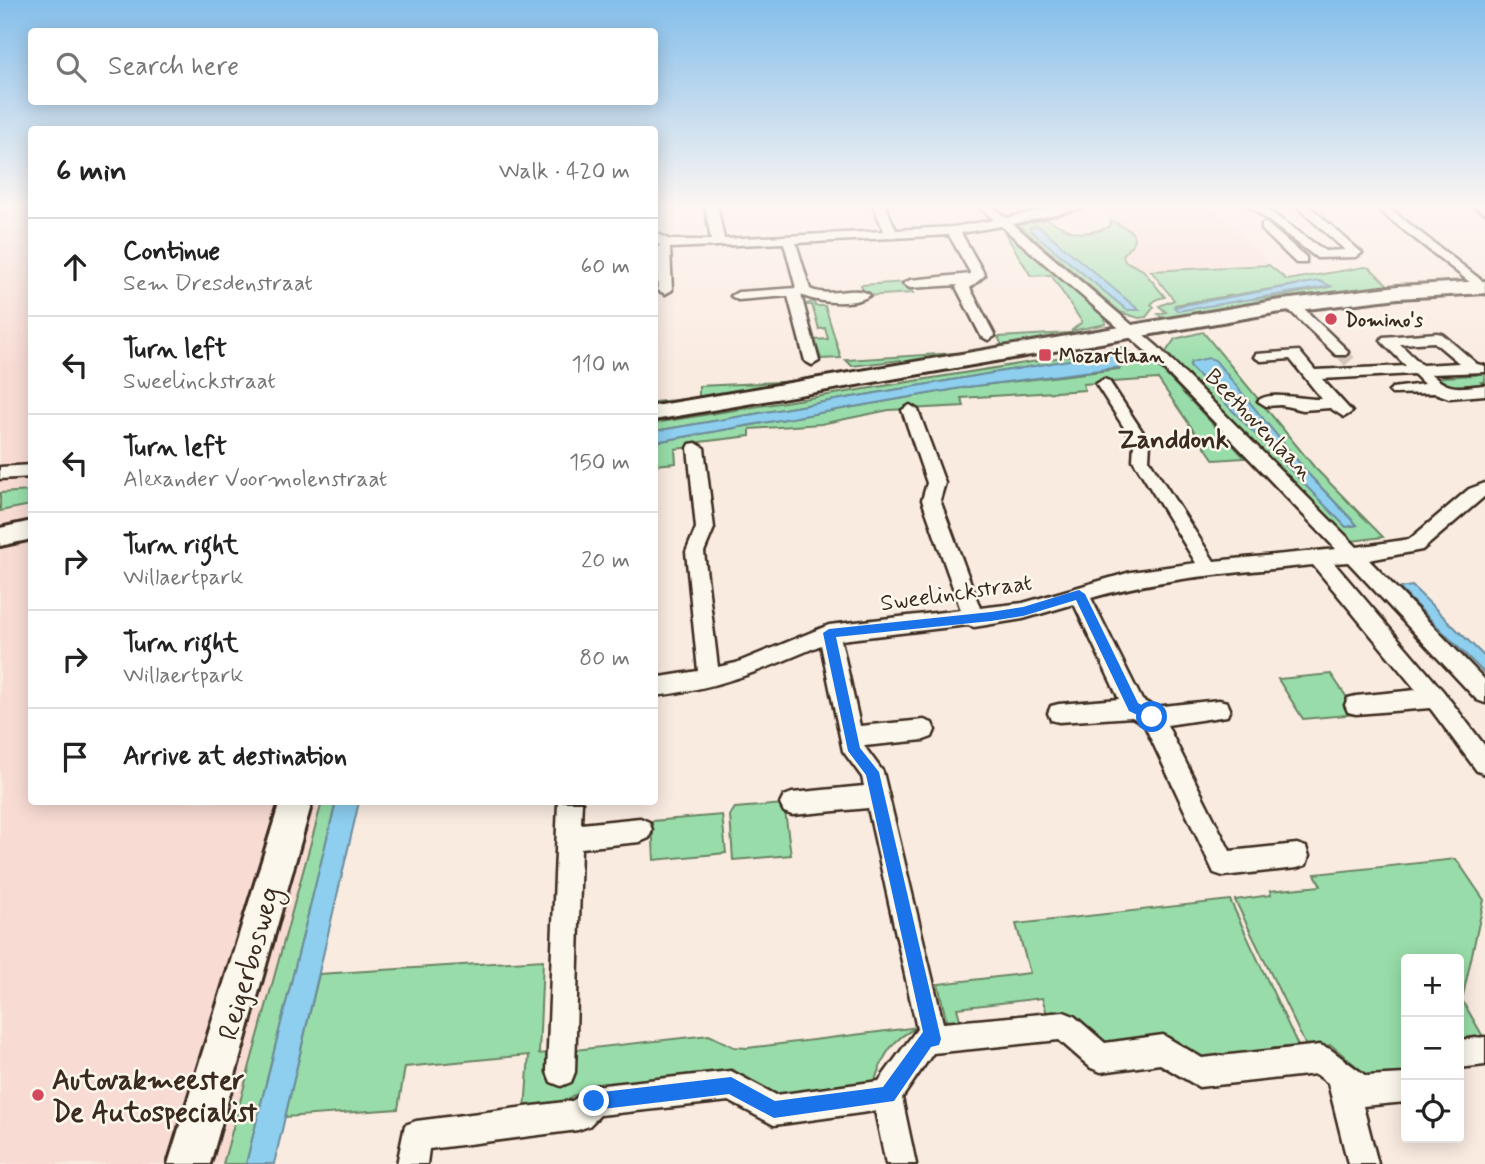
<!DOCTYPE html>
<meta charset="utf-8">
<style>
:root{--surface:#fff;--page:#f2f2f2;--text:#222;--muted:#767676;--line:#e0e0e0}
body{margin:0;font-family:Mynerve,sans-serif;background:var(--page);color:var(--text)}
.controls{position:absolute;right:21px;bottom:21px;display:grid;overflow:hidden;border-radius:7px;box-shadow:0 4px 18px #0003}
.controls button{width:63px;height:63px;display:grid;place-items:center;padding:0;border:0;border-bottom:2px solid var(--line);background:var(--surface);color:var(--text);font:35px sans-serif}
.stop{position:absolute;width:21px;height:21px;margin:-16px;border:5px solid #1a73e8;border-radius:50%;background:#fff}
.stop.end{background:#1a73e8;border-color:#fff;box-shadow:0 2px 7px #0008}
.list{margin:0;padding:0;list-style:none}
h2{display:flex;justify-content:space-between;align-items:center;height:91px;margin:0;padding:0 28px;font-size:30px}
h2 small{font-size:23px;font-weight:400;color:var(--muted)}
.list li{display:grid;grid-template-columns:46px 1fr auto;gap:21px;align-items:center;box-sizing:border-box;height:98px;padding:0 28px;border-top:2px solid var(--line)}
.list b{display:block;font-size:26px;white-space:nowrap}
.list p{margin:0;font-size:23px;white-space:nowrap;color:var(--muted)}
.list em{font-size:23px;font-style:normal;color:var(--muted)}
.icon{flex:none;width:38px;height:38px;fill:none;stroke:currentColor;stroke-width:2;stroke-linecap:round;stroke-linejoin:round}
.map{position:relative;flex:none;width:1485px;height:1164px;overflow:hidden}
.search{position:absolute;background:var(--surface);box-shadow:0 4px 18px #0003;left:28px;top:28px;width:630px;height:77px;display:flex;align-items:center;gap:18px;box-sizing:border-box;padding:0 24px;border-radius:7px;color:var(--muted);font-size:26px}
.panel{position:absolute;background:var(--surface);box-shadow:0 4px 18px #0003;left:28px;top:126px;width:630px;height:679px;border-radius:7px}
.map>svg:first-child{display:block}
.built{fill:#f8dcd4}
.green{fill:#98dda9;stroke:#6a8464;stroke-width:2;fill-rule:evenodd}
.water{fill:#8eceef;stroke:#6d8c9b;stroke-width:2}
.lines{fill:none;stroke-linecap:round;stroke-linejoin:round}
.street-tunnel{stroke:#d4c4ba;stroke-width:13;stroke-dasharray:13 7;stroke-linecap:butt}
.street-casing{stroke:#3b2a1e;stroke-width:5}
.secondary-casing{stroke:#3b2a1e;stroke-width:6}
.street{fill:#fbf7ec;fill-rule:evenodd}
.secondary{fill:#fbf7ec;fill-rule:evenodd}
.route{fill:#1a73e8}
.poi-dot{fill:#d1495b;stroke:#fbf7ec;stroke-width:2.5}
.labels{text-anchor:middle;stroke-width:5;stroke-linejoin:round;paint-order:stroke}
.far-poi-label{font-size:19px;font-weight:bold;fill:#3b2a1e;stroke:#fbf7ec;text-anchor:start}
.street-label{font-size:23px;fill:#3b2a1e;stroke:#fbf7ec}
.quarter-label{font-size:26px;font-weight:bold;fill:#3b2a1e;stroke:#fbf7ec}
.near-street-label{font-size:28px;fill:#3b2a1e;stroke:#fbf7ec}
.near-poi-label{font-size:28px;font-weight:bold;fill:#3b2a1e;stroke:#fbf7ec;text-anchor:start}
</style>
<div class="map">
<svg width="1485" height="1164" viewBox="0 0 1485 1164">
<rect width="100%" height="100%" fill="#faebe1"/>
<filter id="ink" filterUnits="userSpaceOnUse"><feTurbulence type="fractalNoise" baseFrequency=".0143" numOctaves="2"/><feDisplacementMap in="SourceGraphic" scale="14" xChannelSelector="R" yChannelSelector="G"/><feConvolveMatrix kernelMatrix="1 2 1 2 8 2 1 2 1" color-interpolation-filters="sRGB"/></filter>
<g filter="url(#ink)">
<path class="built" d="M0,205H31L32,802H340L242,1164H0Z
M1092,205H1211L1268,263L1143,270L1129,264L1124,259V253L1134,239L1131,231Z"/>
<path class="green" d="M1048,219C1072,234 1082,237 1109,227L1111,220L1131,231L1134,237L1133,243L1123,255L1125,261L1143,270L1165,297L1157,299L1151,304L1154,307L1146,317L1139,318L1120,312L1018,225ZM1029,228L1139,310H1127Z
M1003,230L1104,315L1106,324L1071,331L1082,322L1051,275L1031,276Z
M1269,265L1287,280L1365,267L1370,268L1390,287L1163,319L1158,314L1166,312L1159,306L1174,300L1151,271ZM1319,281L1329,287L1276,297L1174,305Z
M908,282L913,293L865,296L861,285Z
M814,301L815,306H825L841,358L821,359L815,340L828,339L825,328L819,329L812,305H804Z
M1085,332L1004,349L998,337Z
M1203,332L1315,468L1383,537L1352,541L1340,532L1166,352L1175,339ZM1189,364L1311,477L1357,525L1346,527Z
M1124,347L1142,364L1154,362L1245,458L1214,460L1158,379L1083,384L1085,390L961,398L964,406L889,410L821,424L750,429V436L700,442V446L675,449L676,463L655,465V442L967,387L1119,369L1111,354L1098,355L655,431V423Z
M1001,350L903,364L901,360L852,366L846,360Z
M1471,370L1485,373V382H1481L1484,386L1447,390L1430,378L1476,375Z
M822,380L655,409V402L699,398V386Z
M31,491V505L0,511V493Z
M1331,674L1358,714L1303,719L1278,679Z
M322,802H336L246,1164H223Z
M784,804L791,855L733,860L730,815L735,808Z
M722,815L726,853L654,860L652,821Z
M1456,859L1484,900L1462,1000L1485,1040L1459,1044V959H1406V1082L1380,1086L1331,1045L1307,1048L1235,900L1271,895L1270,891L1321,886L1315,874Z
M1230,900L1299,1048L1196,1060L1102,1044L1048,1016L1042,998L957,1008L962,1027L948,1028L938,984L1030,973L1016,924Z
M543,960L539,1054L709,1035L734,1047L747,1048L919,1027C892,1037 882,1058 874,1083L764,1102L706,1082L583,1093L572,1096L560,1107L525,1110L529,1055L405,1067L398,1109L285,1117L319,974Z"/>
<path class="water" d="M1035,226L1041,228L1139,310H1127L1030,230V227Z
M1319,281L1331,286L1178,311L1174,307Z
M1098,355H1115L1122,367L967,387L655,442V431Z
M1209,358L1215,360L1311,477L1357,525L1346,527L1190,367L1191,362Z
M1412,586L1485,657V674L1399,588Z
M336,802H359L274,1164H246Z"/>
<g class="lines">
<path class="street-tunnel" d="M1341,352L1350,362"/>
<defs>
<path id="street" d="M705,205H717L724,239L884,231L873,205H885L896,230L953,227L994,220L977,205H990L1006,218L1065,205H1084L1082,208L1013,224L1158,347L1357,547L1410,539L1469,489L1485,483V496L1422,550L1369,560L1485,680V703L1477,700L1348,562L1334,563L1443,691L1485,746V774L1477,771L1430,708L1356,714L1348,712L1345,705L1348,698L1356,696L1416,690L1313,565C1238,573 1163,577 1091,598L1142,700L1154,707L1219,700L1227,702L1230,709L1227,716L1167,725L1230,851L1297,844L1306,847L1309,856L1306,865L1297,868L1223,876L1214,873L1144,724L1132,717L1059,722L1051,720L1048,713L1051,706L1059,704L1119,699L1074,604L1023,619L974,627L968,625L841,640L860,726L924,720L932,723L935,730L932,737L924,740L864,746L883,772L943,1023L1064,1012L1074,1016L1105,1043L1163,1035L1202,1058L1320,1045L1330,1049L1366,1076L1406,1074V1102L1363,1106L1378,1164H1348L1328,1083L1316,1074L1199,1087L1160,1064L1101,1072L1091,1068L1059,1040L933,1053L902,1098L916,1164H886L875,1111L774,1125L729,1101L600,1115L589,1126L578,1130L429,1149L427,1164H397L405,1125L416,1121L572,1101L594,1086L731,1071L776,1095L879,1081L917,1029L868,808L792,815L784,812L780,804L784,796L792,793L864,786L862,777L843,751L821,645C763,670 718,689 654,696V678L698,671L686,552L696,528L688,448L690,444L696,443L704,448L714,528L704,552L718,667L736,663L829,625L961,610L922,500L927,483L902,410L910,405L918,410L945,483L940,500L980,608L1023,603L1131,572L1196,563L1133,460L1134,443L1096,384L1104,379L1109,381L1150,443L1149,460L1214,561L1336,549L1148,353L1001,226L961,233L985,275L970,288L995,336L988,340L981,336L956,287L958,285L910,288L903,284L910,280L971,274L949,235L796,243L810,289C829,299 855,284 870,295C856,306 817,303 801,295L819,361L812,365L805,361L788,296L738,300L731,296L738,292L796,288L784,243L670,248L672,290L665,294L658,290L656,250L660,245L654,242V232L670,240H711Z
M1248,205H1261L1325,251L1345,250L1295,205H1308L1362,253L1356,257L1317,258Z
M1372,205H1385L1485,283V294Z
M1471,205H1485V213Z
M1266,223L1306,257V263H1296L1262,230V224Z
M1292,301L1297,302L1346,349L1348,352L1346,355H1336L1287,308L1285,305Z
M1437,333L1442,334L1477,364L1485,366V372L1431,374C1450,392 1460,387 1485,385V395L1449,398L1435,393L1392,394L1389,391L1392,388L1424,384L1414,374L1322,379L1352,412L1344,417L1330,408L1303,410L1281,405L1266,406L1258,401C1269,390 1304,400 1322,399L1290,359L1261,361L1254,357L1256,354L1299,351L1315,370L1406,366L1383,343L1381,340L1383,337ZM1434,342L1459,363L1422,365L1400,344Z
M32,465V477L0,479V467Z
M558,802H582L581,824L640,818L649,822L652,830L649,838L640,842L581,848L575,1072L571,1082L561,1086L551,1082L547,1072Z
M1485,1037V1065L1459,1068V1040Z"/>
<path id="secondary" d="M1485,281V293L1398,298L1274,313L654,420V406L1274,301L1398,286Z
M32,521V539L0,546V528Z
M280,802H312L210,1164H168Z"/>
</defs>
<use href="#street" class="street-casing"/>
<use href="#secondary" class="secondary-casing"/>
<use href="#street" class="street"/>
<use href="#secondary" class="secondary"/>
</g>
</g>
<linearGradient id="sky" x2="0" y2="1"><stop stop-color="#84beeb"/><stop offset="0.56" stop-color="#fdf6f2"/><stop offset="1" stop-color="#fdf6f2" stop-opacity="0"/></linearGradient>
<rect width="1485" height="368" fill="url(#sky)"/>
<path class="route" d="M1079,590L1085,594L1138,703L1156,713V721L1152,722L1129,711L1076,600L1023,616L991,621L836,637L860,748L879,772L941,1039L939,1045L931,1047L894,1101L774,1118L729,1094L594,1110L588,1108L585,1101L588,1095L594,1093L731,1077L775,1101L883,1087L923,1032L866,775L848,751L823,633L829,629L991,612L1023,607Z"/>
<g class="poi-dot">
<circle cx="1331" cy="319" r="7"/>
<rect x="1038" y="348" width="14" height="14" rx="3.5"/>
<circle cx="38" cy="1095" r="7"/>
</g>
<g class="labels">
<g class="far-poi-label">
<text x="1345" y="326">Domino's</text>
<text x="1059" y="362">Mozartlaan</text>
</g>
<g class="street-label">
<text transform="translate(1260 424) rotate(46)" y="8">Beethovenlaan</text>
<text transform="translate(956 592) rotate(-8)" y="8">Sweelinckstraat</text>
</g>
<g class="quarter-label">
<text x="1173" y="448">Zanddonk</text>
</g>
<g class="near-street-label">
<text transform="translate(248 963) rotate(-74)" y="10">Reigerbosweg</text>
</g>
<g class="near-poi-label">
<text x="52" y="1089">Autovakmeester<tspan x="52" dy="32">De Autospecialist</tspan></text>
</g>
</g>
</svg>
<div class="controls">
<button>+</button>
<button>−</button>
<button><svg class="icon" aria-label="locate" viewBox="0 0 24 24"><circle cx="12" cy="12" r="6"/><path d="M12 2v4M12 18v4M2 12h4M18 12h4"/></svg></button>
</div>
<div class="stop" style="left:1152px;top:717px"></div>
<div class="stop end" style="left:594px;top:1101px"></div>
<div class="search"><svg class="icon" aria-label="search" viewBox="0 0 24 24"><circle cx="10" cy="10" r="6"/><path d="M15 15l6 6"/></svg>Search here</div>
<section class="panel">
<h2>6 min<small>Walk · 420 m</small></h2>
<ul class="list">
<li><svg class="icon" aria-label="ahead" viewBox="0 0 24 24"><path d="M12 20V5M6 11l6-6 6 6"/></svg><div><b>Continue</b><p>Sem Dresdenstraat</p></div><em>60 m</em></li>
<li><svg class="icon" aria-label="left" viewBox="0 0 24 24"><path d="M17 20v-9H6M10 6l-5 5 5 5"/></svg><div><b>Turn left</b><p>Sweelinckstraat</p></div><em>110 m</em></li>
<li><svg class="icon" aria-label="left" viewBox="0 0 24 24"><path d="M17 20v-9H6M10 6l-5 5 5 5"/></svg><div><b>Turn left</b><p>Alexander Voormolenstraat</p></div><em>150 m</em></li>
<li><svg class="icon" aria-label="right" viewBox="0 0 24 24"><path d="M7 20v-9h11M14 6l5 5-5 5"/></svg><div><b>Turn right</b><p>Willaertpark</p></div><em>20 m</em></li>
<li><svg class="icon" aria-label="right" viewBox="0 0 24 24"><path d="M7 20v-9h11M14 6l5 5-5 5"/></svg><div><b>Turn right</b><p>Willaertpark</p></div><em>80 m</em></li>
<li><svg class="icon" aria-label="arrive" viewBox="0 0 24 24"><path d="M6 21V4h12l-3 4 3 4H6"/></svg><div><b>Arrive at destination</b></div></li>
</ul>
</section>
</div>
